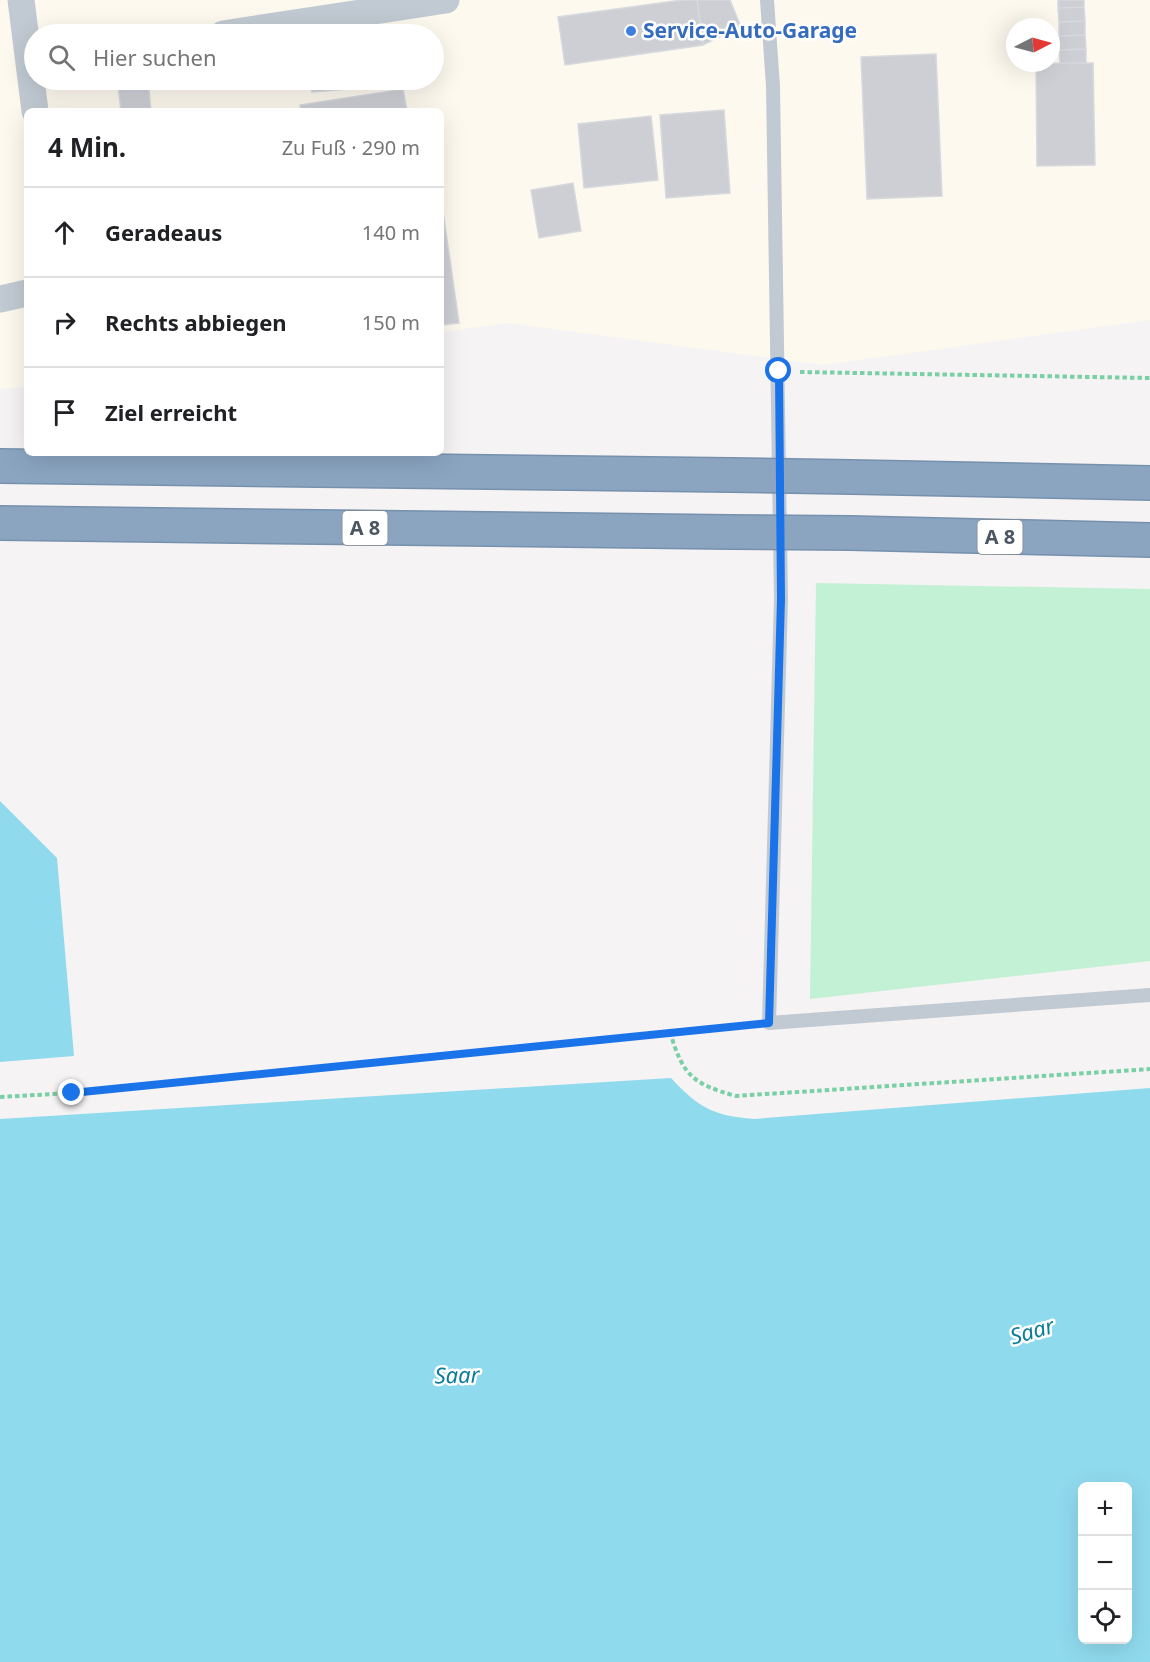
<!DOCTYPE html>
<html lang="de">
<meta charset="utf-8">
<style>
:root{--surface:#fff;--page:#f2f2f2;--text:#202124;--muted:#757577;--line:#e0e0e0}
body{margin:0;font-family:"Noto Sans",sans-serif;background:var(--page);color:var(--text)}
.controls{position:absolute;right:18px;bottom:18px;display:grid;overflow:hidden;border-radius:9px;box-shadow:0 6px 24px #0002}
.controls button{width:54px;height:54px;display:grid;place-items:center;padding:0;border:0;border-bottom:2px solid var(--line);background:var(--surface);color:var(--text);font:30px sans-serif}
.compass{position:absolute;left:1006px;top:18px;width:54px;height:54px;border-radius:50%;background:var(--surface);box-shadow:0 6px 24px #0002;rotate:84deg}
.stop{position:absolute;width:18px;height:18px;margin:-14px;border:4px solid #1a73e8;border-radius:50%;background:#fff}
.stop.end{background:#1a73e8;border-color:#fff;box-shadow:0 2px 6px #0008}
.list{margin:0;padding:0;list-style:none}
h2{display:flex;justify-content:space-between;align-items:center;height:78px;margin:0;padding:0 24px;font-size:26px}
h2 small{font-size:20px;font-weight:400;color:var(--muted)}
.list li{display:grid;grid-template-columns:39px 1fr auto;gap:18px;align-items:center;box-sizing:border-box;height:90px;padding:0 24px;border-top:2px solid var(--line)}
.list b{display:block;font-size:22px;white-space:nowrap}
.list em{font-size:20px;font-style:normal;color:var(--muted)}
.icon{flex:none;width:33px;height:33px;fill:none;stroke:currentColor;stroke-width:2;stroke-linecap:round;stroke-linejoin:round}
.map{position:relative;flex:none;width:1150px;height:1662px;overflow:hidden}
.search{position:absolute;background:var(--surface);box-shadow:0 6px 24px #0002;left:24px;top:24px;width:420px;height:66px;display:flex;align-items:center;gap:15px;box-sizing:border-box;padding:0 21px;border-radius:33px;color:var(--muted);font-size:22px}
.panel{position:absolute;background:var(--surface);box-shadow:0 6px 24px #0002;left:24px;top:108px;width:420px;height:348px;border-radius:9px}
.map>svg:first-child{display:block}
.commercial{fill:#fdf9ef;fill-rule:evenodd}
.green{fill:#c3f1d5}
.water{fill:#90daee;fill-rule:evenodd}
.building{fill:#cdcfd5;stroke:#d7d9de;stroke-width:1.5}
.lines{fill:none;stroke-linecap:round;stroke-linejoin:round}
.motorway-casing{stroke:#7690ad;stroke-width:36}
.path{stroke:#7ad0a6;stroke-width:4;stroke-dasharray:4.5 3;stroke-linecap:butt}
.service{stroke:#c1cad2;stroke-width:14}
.minor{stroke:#c1cad2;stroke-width:27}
.motorway{stroke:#8ba5c1;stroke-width:33}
.motorway-bridge-casing{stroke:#7690ad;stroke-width:36;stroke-linecap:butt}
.motorway-bridge{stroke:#8ba5c1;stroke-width:33}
.route{stroke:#1a73e8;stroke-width:8}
.shop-dot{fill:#3f7fe0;stroke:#fff;stroke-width:2}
.labels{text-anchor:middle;stroke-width:5;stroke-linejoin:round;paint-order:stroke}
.shield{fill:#fff;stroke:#808990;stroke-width:1.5}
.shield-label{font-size:20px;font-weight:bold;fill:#4a5661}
.shop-label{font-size:21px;font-weight:bold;fill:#366cbe;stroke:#fff;text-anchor:start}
.water-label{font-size:22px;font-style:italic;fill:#0c7c9b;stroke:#fff}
</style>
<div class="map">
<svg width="1150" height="1662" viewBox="0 0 1150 1662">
<rect width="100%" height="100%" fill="#f5f3f3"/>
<path class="commercial" d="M0,0H1150V320L823,365L508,323L441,332V111H27V387L0,389ZM1015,27H1051V63H1015ZM34,34H434V80H34Z"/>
<path class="green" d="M816,583L1150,589V961L810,999Z"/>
<path class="water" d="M0,801L57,858L74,1056L0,1062Z
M671,1078C698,1107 713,1116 754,1119L1150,1088V1662H0V1119ZM1082,1486H1128V1640H1082Z"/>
<path class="building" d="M682,0H697L703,45L565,65L558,17Z
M697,0H730L741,27L703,45Z
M1058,0H1084V7L1058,8Z
M1084,7L1085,21L1059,22L1058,8Z
M1085,21V35L1059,36V22Z
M1085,35L1086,49L1059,50V36Z
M1086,49V63H1060L1059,50Z
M936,54L942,196L867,199L861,57Z
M1060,63H1093L1095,165L1037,166L1036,64Z
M311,80H370L371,87L312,92Z
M148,81L151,111H121L118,84Z
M403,89L407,111H301L300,105Z
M724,110L730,193L666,198L660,115Z
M651,116L658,180L584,188L578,124Z
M573,183L581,231L539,238L531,190Z
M441,198L459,323L441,325Z"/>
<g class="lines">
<defs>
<path id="motorway" d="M0,466L731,475
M851,477L1150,483
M0,523L731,532
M850,533L1150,540"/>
</defs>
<use href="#motorway" class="motorway-casing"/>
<path class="path" d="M800,372L1150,378
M670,1032C683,1076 693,1084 736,1096L1150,1069
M0,1097L72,1093L748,1025"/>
<path class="service" d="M767,0L773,86L781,599L769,1023L1150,995"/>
<path class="minor" d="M21,0L35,111
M223,34L446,0
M0,299L27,293"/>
<use href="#motorway" class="motorway"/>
<defs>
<path id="motorway-bridge" d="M731,475L851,477
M731,532L850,533"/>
</defs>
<use href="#motorway-bridge" class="motorway-bridge-casing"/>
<use href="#motorway-bridge" class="motorway-bridge"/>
</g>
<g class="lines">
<path class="route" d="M72,1093L769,1023L781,599L779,371"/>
</g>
<circle class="shop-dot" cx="631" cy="31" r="6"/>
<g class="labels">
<g class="shield">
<rect x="342.5" y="511" width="45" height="34" rx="4.5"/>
<rect x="977.5" y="520" width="45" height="34" rx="4.5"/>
</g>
<g class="shield-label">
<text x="365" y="535">A 8</text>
<text x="1000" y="544">A 8</text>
</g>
<g class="shop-label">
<text x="643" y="38">Service-Auto-Garage</text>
</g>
<g class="water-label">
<text transform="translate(1032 1331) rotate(-16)" y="8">Saar</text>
<text transform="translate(457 1375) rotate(-1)" y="8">Saar</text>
</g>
</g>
</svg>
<div class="controls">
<button>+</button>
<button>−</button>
<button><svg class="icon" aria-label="locate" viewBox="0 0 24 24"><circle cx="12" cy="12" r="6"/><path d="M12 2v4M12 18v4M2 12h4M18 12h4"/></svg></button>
</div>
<svg class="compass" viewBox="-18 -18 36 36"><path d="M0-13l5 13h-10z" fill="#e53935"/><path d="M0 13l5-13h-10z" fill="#757577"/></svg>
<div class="stop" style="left:779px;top:371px"></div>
<div class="stop end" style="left:72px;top:1093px"></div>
<div class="search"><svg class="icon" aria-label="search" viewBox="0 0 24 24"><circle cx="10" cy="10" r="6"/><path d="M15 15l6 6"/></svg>Hier suchen</div>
<section class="panel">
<h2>4 Min.<small>Zu Fuß · 290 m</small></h2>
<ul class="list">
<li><svg class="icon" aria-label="ahead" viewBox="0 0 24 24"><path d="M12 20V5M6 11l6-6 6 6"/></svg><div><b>Geradeaus</b></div><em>140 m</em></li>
<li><svg class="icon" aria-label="right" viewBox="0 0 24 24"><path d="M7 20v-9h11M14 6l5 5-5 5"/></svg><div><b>Rechts abbiegen</b></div><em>150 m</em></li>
<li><svg class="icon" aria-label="arrive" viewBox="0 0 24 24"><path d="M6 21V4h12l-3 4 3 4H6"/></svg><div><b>Ziel erreicht</b></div></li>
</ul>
</section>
</div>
